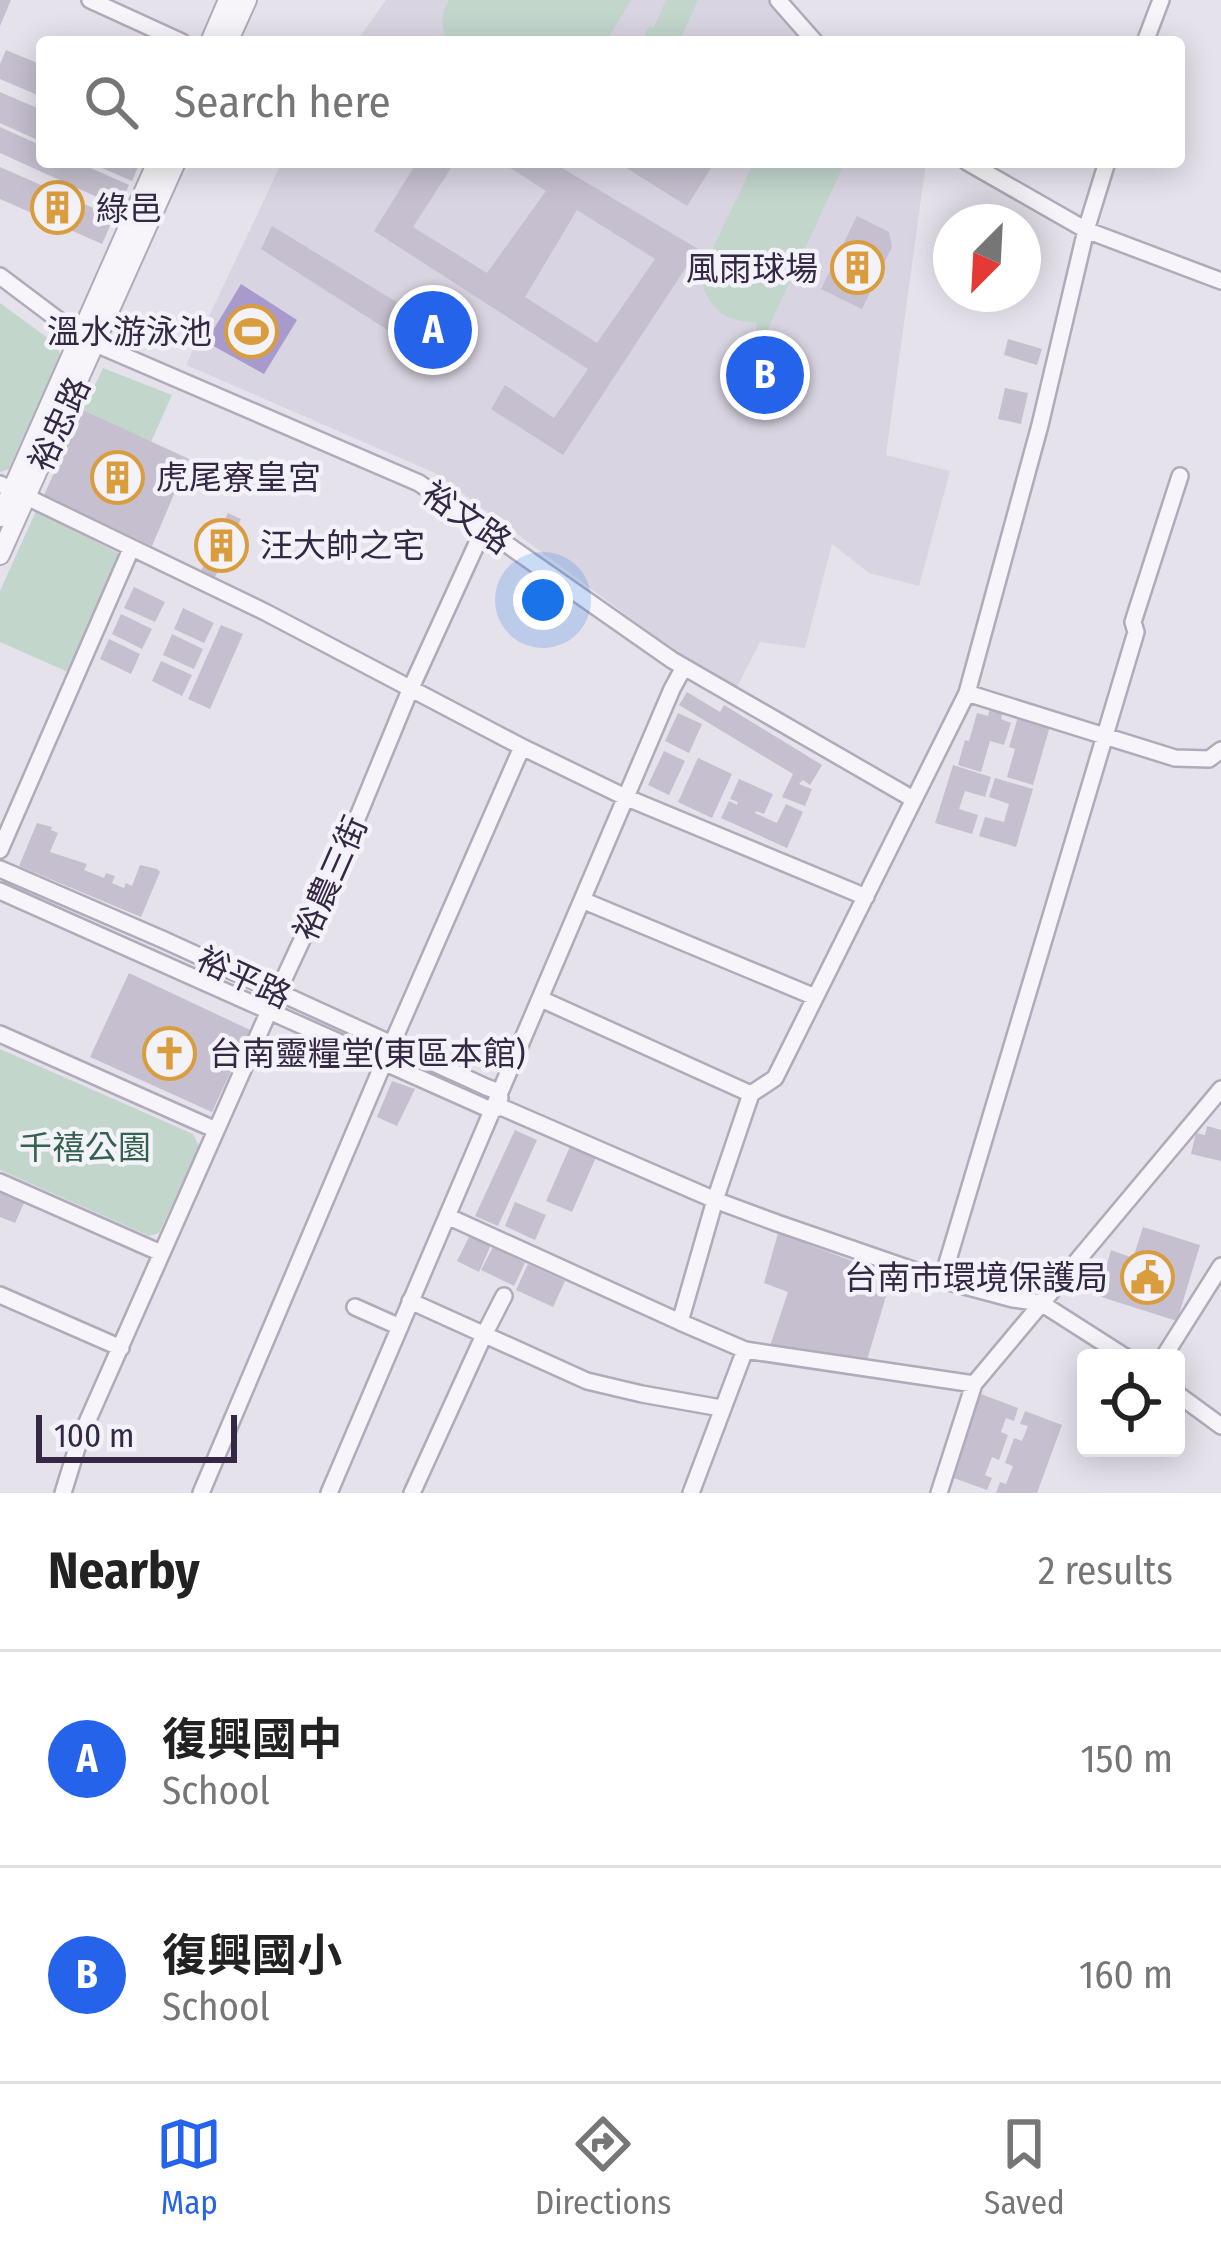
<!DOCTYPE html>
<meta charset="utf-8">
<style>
:root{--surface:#fff;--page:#f6f6f6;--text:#222;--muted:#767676;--line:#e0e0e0;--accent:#2563eb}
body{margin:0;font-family:"Fira Sans Condensed","Noto Sans TC",sans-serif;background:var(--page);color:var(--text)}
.controls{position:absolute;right:36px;bottom:36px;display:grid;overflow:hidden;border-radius:12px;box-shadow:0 6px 30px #0003}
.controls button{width:108px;height:108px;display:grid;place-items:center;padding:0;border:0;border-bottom:3px solid var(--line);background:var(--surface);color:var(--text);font:60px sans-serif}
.compass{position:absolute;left:933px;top:204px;width:108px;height:108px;border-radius:50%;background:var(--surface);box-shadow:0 6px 30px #0003;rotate:204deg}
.scale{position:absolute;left:36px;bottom:30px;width:201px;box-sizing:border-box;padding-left:12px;border:6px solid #342845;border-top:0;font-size:33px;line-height:42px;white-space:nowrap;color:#342845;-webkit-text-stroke:9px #f4f2f9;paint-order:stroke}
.you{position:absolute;left:543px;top:600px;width:42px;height:42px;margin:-30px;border:9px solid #fff;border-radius:50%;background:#1a73e8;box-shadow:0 0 0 18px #1a73e833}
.badge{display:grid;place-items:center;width:78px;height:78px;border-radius:50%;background:var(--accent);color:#fff;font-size:39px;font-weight:700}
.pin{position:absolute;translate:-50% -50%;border:6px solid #fff;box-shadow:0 3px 12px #0006}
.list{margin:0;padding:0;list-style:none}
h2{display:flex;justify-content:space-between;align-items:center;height:156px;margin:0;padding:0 48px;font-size:51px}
h2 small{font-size:39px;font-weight:400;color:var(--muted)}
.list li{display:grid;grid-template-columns:78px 1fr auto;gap:36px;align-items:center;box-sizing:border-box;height:216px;padding:0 48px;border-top:3px solid var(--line)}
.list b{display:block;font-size:45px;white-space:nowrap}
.list p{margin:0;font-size:39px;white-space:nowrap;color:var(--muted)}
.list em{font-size:39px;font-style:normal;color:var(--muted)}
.icon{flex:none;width:66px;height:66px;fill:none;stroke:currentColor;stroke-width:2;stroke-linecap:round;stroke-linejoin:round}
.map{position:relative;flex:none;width:1221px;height:1493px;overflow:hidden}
.search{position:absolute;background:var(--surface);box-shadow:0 6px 30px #0003;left:36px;right:36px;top:36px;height:132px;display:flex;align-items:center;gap:30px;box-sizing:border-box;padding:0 42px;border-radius:12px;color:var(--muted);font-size:45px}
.sheet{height:588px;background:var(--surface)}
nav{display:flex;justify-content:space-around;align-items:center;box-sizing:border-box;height:168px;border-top:3px solid var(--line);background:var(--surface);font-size:33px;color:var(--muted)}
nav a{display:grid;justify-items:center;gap:6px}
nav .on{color:var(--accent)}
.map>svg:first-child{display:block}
.built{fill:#d9d4e1}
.green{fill:#c2d6cc}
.water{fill:#a99ace}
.building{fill:#c5bfcf;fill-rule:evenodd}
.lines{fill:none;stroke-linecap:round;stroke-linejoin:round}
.minor-casing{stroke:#b1aaba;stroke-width:20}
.tertiary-casing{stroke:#b1aaba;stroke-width:22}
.minor{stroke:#f7f5f9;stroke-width:15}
.tertiary{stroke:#f7f5f9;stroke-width:18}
.labels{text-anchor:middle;stroke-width:9;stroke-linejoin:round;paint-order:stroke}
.poi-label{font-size:33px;fill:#342845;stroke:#f4f2f9;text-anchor:start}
.street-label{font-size:33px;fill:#342845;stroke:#f4f2f9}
.park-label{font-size:33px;fill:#34624f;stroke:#f4f2f9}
</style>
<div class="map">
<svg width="1221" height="1493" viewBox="0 0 1221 1493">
<rect width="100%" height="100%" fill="#e6e2ec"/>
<path class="built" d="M386,0H768L809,42H356Z
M282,162H926L886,455L950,471L919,586L869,573L832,544L805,648L760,642L736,689L687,660L435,473L186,365Z"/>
<path class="green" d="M449,0H631L606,42H448C441,28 440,13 449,0Z
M666,0H698L681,38L689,42H642L649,26L654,27Z
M754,162H827L831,166L833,162H845L765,335L756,330L757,322C724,323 707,307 700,275Z
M0,303L56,344L61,356L9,469L0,472Z
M103,368L172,395L151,442L83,410Z
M36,511L122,555L68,672L0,642V591Z
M0,1049L193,1134L199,1146L159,1233L149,1236L0,1170Z"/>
<path class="water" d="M241,284L297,320L264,374L206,342Z"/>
<path class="building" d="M0,0H11L0,26Z
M6,50L42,65V97L0,79V64Z
M0,92L42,110V142L0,123Z
M0,127L42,146V162H77L129,185L119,207L0,153Z
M88,162H140L132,181Z
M417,162H455L413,227L487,273L546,191L501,162H552L698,249L563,455L491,409L505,385L554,418L588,369L374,231ZM577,210L655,259L597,343L525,297Z
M617,162H715L687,206Z
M0,167L114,217L102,244L0,199Z
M857,216L889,232L892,247L862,309L821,289Z
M272,226L426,320L411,345L261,249Z
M1008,339L1042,349L1037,365L1004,355Z
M1005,388L1028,393L1021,424L998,419Z
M83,410L189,459L152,546L44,495Z
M228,513L241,519L215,577L201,571Z
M134,587L165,602L155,622L124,608Z
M183,608L214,623L204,643L174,629Z
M121,614L152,629L142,649L112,634Z
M221,625L243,634L210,709L188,699Z
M172,634L203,649L194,669L163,655Z
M109,639L140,654L131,674L100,659Z
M161,661L192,675L182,696L152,681Z
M687,692L720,712L724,705L822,765L810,785L803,780L799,784L812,789L805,806L782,797L793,774L679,705Z
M990,708L1003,711L1001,719L1011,723L1004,745L990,741L981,772L958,765L965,740L969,741L977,713L988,716Z
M678,713L702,724L689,753L665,741Z
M1018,717L1050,726L1033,785L1007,777L1015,749L1009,747Z
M664,751L685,761L669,795L648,785Z
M698,758L732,774L712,818L678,802Z
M953,765L991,777L985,797L965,791L959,809L978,815L972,834L935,823Z
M995,778L1033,789L1016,847L979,836L985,817L1004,822L1009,804L989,797Z
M739,779L773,794L764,814L756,811L755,813L777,823L786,804L803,812L787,848L721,818L729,801L737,805L738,802L730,799Z
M37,823L52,827L51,830L58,833L50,852L87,864L84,870L104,878L106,873L115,876L112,883L124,888L126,883L132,886L140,865L157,869L160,872L141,917L19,866Z
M129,973L250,1030L212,1112L90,1057Z
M392,1081L415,1089L397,1126L377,1117Z
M1207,1126L1221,1130V1161L1191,1154L1196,1133L1205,1135Z
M515,1130L537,1140L498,1226L475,1216Z
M572,1142L597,1155L572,1212L546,1201Z
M0,1193L24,1203L15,1223L0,1217Z
M515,1202L546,1215L535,1240L505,1226Z
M1143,1227L1200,1245L1177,1321L1098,1296L1111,1250L1133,1258Z
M778,1233L892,1276L867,1360L769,1349L788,1292L764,1283Z
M470,1235L491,1245L479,1272L457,1261Z
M493,1247L525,1263L514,1286L481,1270Z
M528,1264L565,1281L553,1307L516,1290Z
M981,1394L1018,1408L1014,1421L1006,1418L1001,1432L1008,1435L999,1460L992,1457L985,1475L992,1478L987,1490L951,1477Z
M1025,1411L1062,1425L1037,1493H996L1000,1482L1006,1484L1013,1466L1005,1463L1014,1438L1022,1441L1028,1426L1020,1424Z"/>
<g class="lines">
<defs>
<path id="minor" d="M90,0L182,42
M778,0L815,42
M1145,42L1161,0
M967,162L1086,230L1221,281
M0,276L81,337L96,344L419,483L672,660L913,799
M0,484L265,612L522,747L625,797L866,897
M967,693L1175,758L1209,759L1221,750
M0,850L131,549
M0,869L164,940L486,1087L499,1092L500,1098
M0,891L491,1110L499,1108
M582,900L815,997
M541,999L751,1094
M0,1034L216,1130
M501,1107L715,1200L777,1223L942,1280L1013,1299L1041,1303L1127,1358
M0,1182L161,1253
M447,1216L680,1322
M942,1280L1136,632L1133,622L1180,476
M0,1295L121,1348
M410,1301L587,1381L642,1394L721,1408
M355,1307L400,1327
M1163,1358L1221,1266
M974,1384L745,1350L680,1322L715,1200L751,1094L775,1078L967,693L1040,425L1086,230L1107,162
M1176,1393L1221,1426
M63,1493L80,1438L269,1011L347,843L410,690L484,528
M201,1493L384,1062L522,747
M329,1493L672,689L684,667
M412,1493L484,1335L504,1296
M691,1493L745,1350
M939,1493L974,1384L1221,1089"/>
<path id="tertiary" d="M210,42L228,0
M228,42L247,0
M0,517L157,162
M0,555L176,162"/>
</defs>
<use href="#minor" class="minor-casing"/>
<use href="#tertiary" class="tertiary-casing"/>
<use href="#minor" class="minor"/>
<use href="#tertiary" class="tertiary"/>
</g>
<defs>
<symbol id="building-ring" viewBox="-11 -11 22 22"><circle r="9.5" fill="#f4f2f9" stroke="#da9d3e" stroke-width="1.5"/><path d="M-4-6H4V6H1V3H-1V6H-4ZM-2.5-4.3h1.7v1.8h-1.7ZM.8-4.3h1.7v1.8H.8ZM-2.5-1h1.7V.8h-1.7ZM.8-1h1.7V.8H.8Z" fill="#da9d3e"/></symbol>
<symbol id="stadium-ring" viewBox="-11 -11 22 22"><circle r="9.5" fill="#f4f2f9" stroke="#da9d3e" stroke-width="1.5"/><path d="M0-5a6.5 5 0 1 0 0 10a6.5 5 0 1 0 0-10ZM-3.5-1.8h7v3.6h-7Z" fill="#da9d3e"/></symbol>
<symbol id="church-ring" viewBox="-11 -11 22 22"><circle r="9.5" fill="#f4f2f9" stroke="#da9d3e" stroke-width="1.5"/><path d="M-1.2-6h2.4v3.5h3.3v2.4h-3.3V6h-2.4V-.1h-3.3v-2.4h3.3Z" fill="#da9d3e"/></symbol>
<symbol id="civic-ring" viewBox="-11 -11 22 22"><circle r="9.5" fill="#f4f2f9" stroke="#da9d3e" stroke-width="1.5"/><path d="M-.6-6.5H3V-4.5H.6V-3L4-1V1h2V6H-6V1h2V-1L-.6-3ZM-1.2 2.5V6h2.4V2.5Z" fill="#da9d3e"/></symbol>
</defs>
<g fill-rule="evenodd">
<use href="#building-ring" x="28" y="178" width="59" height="59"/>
<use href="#building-ring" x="828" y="238" width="59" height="59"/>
<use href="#stadium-ring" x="222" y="302" width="59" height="59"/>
<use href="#building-ring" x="88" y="448" width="59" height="59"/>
<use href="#building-ring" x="192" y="516" width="59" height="59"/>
<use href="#church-ring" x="140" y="1024" width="59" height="59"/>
<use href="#civic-ring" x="1118" y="1248" width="59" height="59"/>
</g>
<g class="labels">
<g class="poi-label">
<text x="96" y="220">綠邑</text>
<text x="818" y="280" text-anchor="end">風雨球場</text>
<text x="212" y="343" text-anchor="end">溫水游泳池</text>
<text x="156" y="489">虎尾寮皇宮</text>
<text x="260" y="557">汪大帥之宅</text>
<text x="209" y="1065">台南靈糧堂(東區本館)</text>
<text x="1108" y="1289" text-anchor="end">台南市環境保護局</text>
</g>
<g class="street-label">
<text transform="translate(59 424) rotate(-65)" y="12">裕忠路</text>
<text transform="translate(467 517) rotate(35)" y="12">裕文路</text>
<text transform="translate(330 878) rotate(-66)" y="12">裕農三街</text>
<text transform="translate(244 977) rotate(25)" y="12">裕平路</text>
</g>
<g class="park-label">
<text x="85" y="1159">千禧公園</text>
</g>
</g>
</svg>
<div class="controls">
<button><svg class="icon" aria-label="locate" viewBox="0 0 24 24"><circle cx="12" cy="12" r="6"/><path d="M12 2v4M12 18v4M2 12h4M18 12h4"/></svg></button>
</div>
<svg class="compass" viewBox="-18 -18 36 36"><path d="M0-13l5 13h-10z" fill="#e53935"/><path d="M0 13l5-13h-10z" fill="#767676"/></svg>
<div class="scale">100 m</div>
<div class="you"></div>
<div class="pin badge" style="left:433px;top:330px">A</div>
<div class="pin badge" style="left:765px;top:375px">B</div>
<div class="search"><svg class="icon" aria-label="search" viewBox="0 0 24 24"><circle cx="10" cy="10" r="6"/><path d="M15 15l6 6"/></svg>Search here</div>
</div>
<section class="sheet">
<h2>Nearby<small>2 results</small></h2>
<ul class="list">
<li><span class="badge">A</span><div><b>復興國中</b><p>School</p></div><em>150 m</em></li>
<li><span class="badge">B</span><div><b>復興國小</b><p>School</p></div><em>160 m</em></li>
</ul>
</section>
<nav>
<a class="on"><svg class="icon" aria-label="map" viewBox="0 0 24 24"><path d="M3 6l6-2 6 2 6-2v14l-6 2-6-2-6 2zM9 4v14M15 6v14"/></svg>Map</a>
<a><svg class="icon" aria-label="directions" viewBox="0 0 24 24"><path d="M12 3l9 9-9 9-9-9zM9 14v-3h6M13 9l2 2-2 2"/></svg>Directions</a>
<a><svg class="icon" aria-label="saved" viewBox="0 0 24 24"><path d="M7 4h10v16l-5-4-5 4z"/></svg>Saved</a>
</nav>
